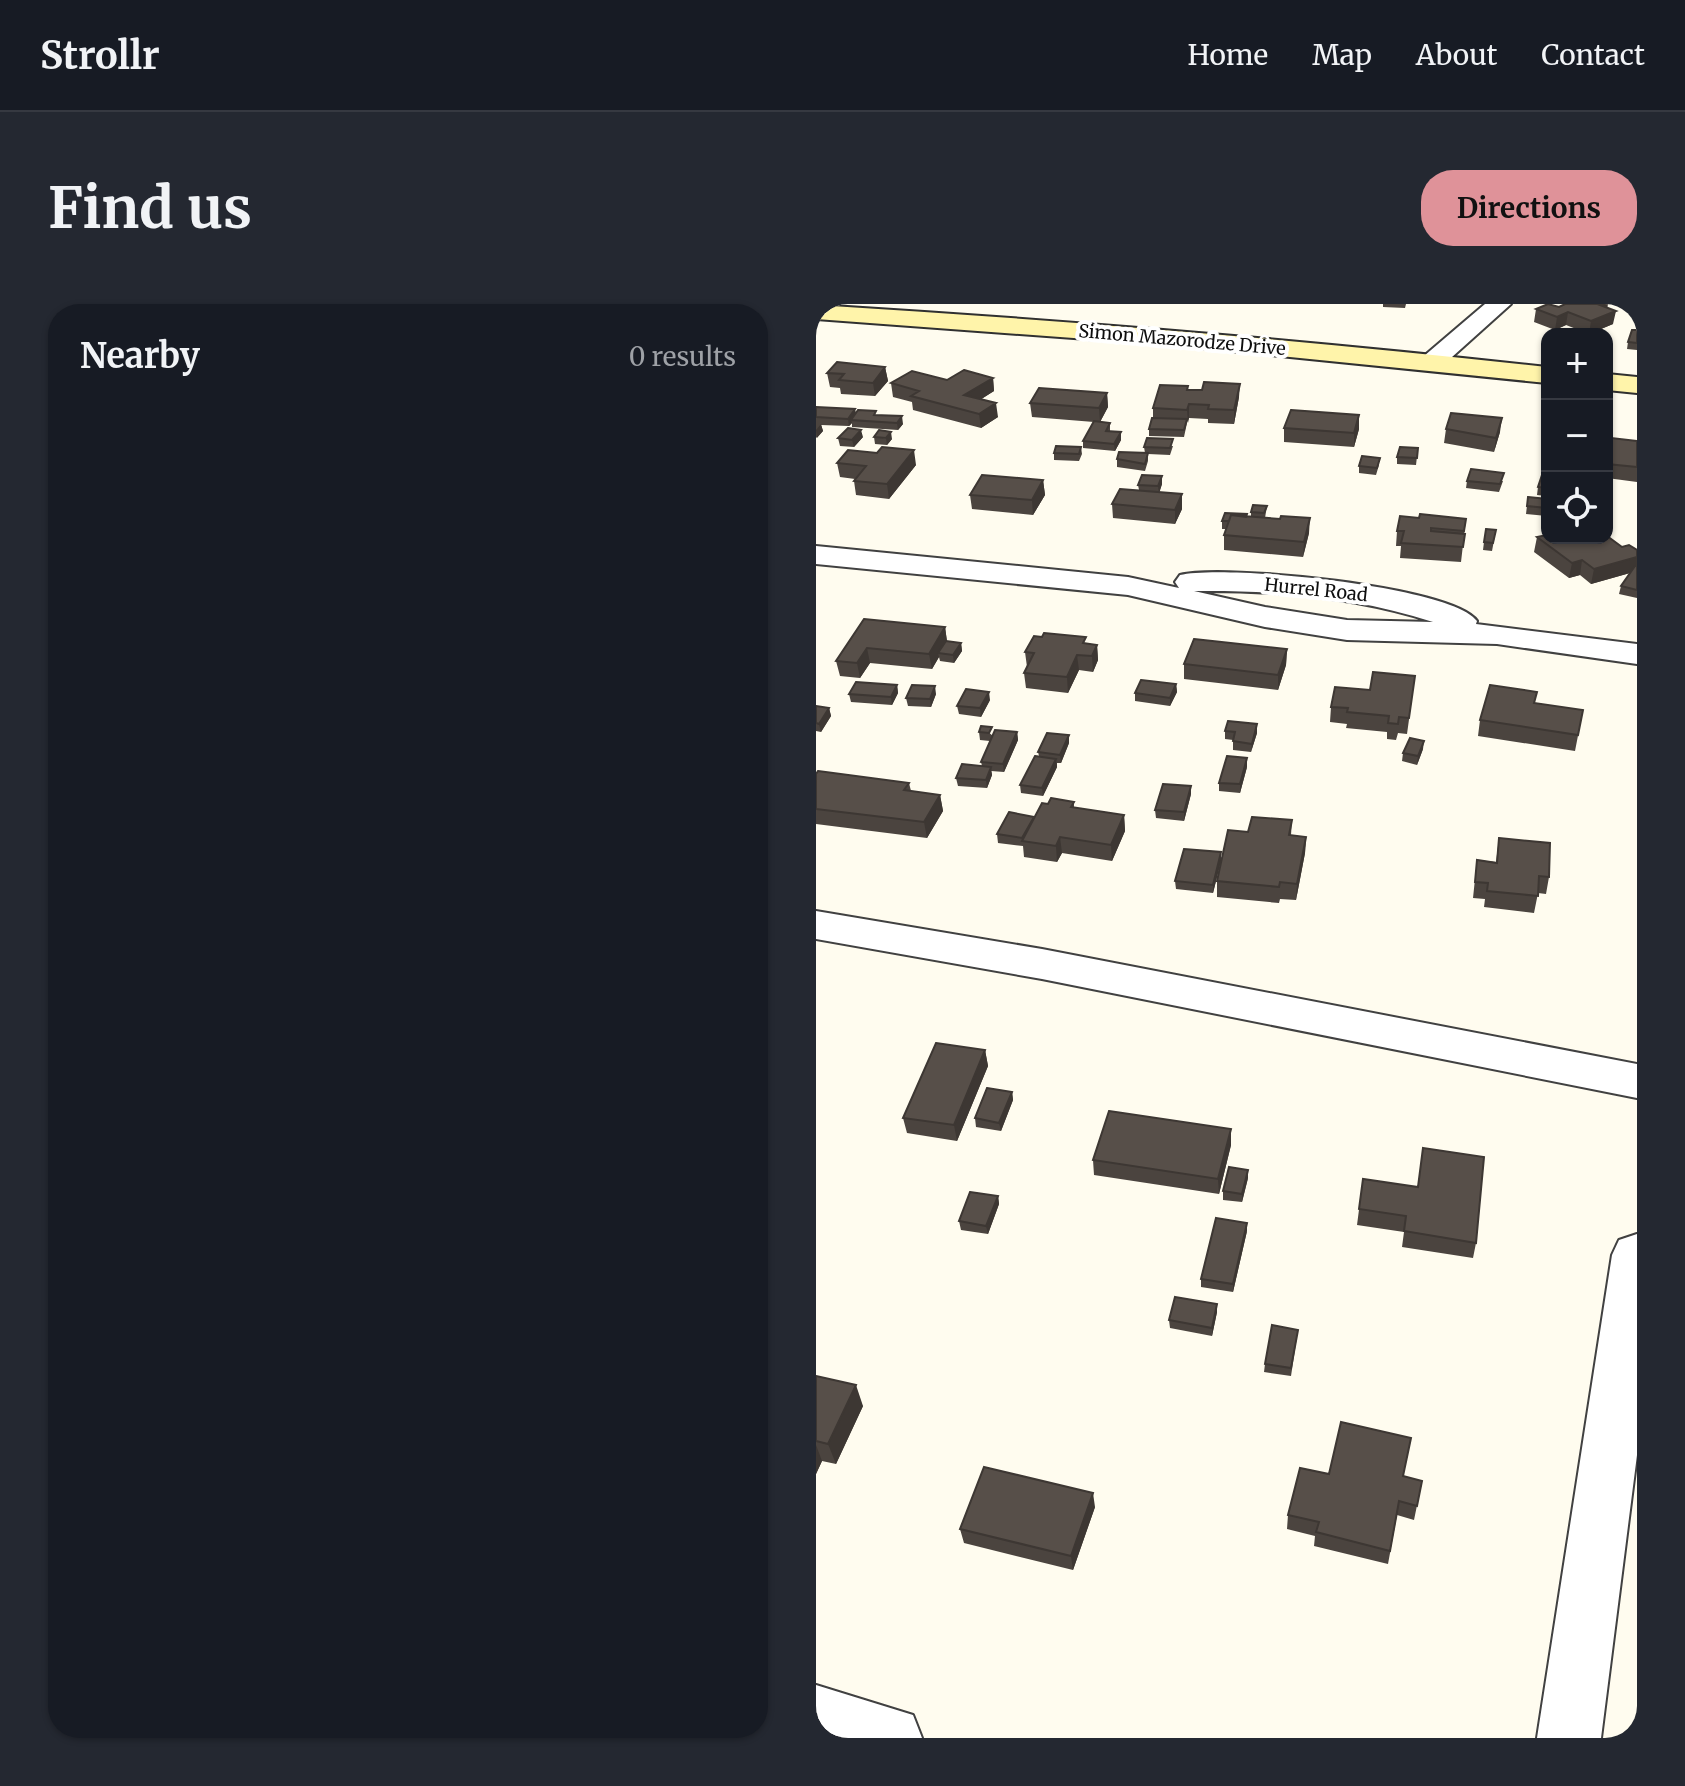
<!DOCTYPE html>
<meta charset="utf-8">
<style>
:root{--surface:#171b24;--page:#242831;--text:#f1f3f6;--muted:#9ea1a6;--line:#363941;--accent:#df9299}
body{margin:0;font-family:Merriweather,serif;background:var(--page);color:var(--text)}
.controls{position:absolute;right:24px;top:24px;display:grid;overflow:hidden;border-radius:16px;box-shadow:0 2px 6px #0004}
.controls button{width:72px;height:72px;display:grid;place-items:center;padding:0;border:0;border-bottom:2px solid var(--line);background:var(--surface);color:var(--text);font:40px sans-serif}
.list{margin:0;padding:0;list-style:none}
h2{display:flex;justify-content:space-between;align-items:center;height:104px;margin:0;padding:0 32px;font-size:34px}
h2 small{font-size:26px;font-weight:400;color:var(--muted)}
.icon{flex:none;width:44px;height:44px;fill:none;stroke:currentColor;stroke-width:2;stroke-linecap:round;stroke-linejoin:round}
.map{position:relative;flex:none;width:821px;height:1434px;overflow:hidden;border-radius:32px}
header{display:flex;align-items:center;gap:48px;box-sizing:border-box;height:112px;padding:0 40px;background:var(--surface);border-bottom:2px solid var(--line)}
header strong{font-size:38px}
nav{display:flex;gap:44px;margin-inline-start:auto;font-size:28px}
.intro{display:flex;align-items:center;justify-content:space-between;box-sizing:border-box;height:192px;padding:0 48px}
h1{margin:0;font-size:56px}
.button{padding:20px 36px;border-radius:32px;background:var(--accent);color:#111;font-size:28px;font-weight:700}
main{display:flex;gap:48px;padding:0 48px}
aside{flex:1;background:var(--surface);border-radius:32px;box-shadow:0 2px 6px #0004}
.map>svg:first-child{display:block}
.lines{fill:none;stroke-linecap:round;stroke-linejoin:round}
.street-casing{stroke:#414141;stroke-width:4}
.secondary-casing{stroke:#303030;stroke-width:4}
.street{fill:#fff;fill-rule:evenodd}
.secondary{fill:#fff4aa;fill-rule:evenodd}
.wall{fill:#4b443f}
.shaded-wall{fill:#3d3733}
.building{fill:#574f49;stroke:#3d3733;stroke-width:2}
.labels{text-anchor:middle;stroke-width:8;stroke-linejoin:round;paint-order:stroke}
.far-street-label{font-size:18px;fill:#0e0e0e;stroke:#fff}
</style>
<header>
<strong>Strollr</strong>
<nav><a>Home</a><a>Map</a><a>About</a><a>Contact</a></nav>
</header>
<div class="intro"><h1>Find us</h1><a class="button">Directions</a></div>
<main>
<aside>
<h2>Nearby<small>0 results</small></h2>
<ul class="list">
</ul>
</aside>
<div class="map">
<svg width="821" height="1434" viewBox="0 0 821 1434">
<rect width="100%" height="100%" fill="#fffcef"/>
<g class="lines">
<defs>
<path id="street" d="M669,0H695L626,62H608L604,57L608,52Z
M0,242L312,273L363,284L359,278L364,271C408,260 637,282 661,317L660,320L821,340V360L681,340L531,336L449,323L312,291L0,260ZM378,287C459,286 540,293 617,318L531,316L449,303Z
M0,607L226,645L821,760V794L226,675L0,635Z
M821,930V1151L785,1434H721L796,951L803,936Z
M0,1381L97,1411L106,1434H0Z"/>
<path id="secondary" d="M0,1C244,16 488,36 731,63V79L366,42L0,15Z
M791,70L821,73V89L791,86Z"/>
</defs>
<use href="#street" class="street-casing"/>
<use href="#secondary" class="secondary-casing"/>
<use href="#street" class="street"/>
<use href="#secondary" class="secondary"/>
</g>
<path class="wall" d="M563,0H590L589,4L567,3V0Z
M743,3L791,4L797,20L773,30L750,21L739,26L718,18L720,5Z
M821,26V46L811,45L812,38Z
M69,63L72,77L59,92L25,90L24,84L14,83L11,69Z
M177,74L178,87L165,95L182,113L165,124L97,106L96,98L77,93L75,79Z
M372,82V86L423,93L418,120L392,119V115L373,114L371,119L368,133L333,132V125L337,114V104Z
M291,89L292,103L284,118L294,119V127L305,136L299,147L267,144V137L278,118L216,113L214,99Z
M0,103L40,109L60,111L87,120L82,126L36,123V119L33,122L5,121L7,127L0,134Z
M468,124L543,125L538,143L468,138Z
M630,125L684,128L678,148L628,139Z
M47,133L38,143L24,142L22,134Z
M58,133L76,135L71,141L59,140Z
M795,134L821,137V178L791,174V147H792Z
M357,142L354,151L332,150V157L329,167L301,163V155L329,149L328,143Z
M265,143L266,150L263,157L238,156V149Z
M602,144L600,161L581,160V153Z
M61,149L100,161L73,195L40,191L38,177L39,175L24,173L21,159Z
M563,161L560,171L543,169V162Z
M731,168V192L721,191L722,183Z
M227,176L229,191L217,211L156,205L154,191Z
M651,177H687L683,188L650,184Z
M346,180L343,188L366,190V205L359,220L297,214L296,200L323,186L322,181Z
M712,193L731,195V212L710,210Z
M451,202L449,214L493,229L487,253L408,246V231L410,225H406V217L435,213V208Z
M603,214L650,215L645,258L584,254L585,242H580L581,227Z
M680,226L676,247L667,246L668,238Z
M721,233L806,243L821,246V294L803,290L805,282L814,269L775,280L764,271L753,274L718,248Z
M48,315L129,323L131,337L145,339L146,347L138,359L124,357L123,353L116,365L54,359L44,374L24,372L20,357Z
M270,339L281,341L282,356L277,368L263,366L252,389L210,384L208,369L211,363L209,348Z
M471,345L470,361L462,386L368,375V360Z
M599,372L591,430L582,429L580,436L571,435V428L530,424L531,420L514,418L515,403L554,386Z
M360,380L361,388L354,402L319,397V389Z
M81,381L82,389L76,401L35,398L33,390Z
M120,390L115,403L92,402L90,394Z
M174,396L165,413L143,410L141,402Z
M719,399L767,406L759,447L662,432L664,416Z
M0,402L13,404L15,412L5,428L0,427Z
M165,422L177,432L201,428L202,436L188,468L175,467L176,471L171,484L142,482L140,474L166,462L165,458L174,437L164,436L163,428Z
M409,427L441,429L435,448L417,446V436L409,435Z
M253,439L245,459H241V463L227,492L205,489L204,481L223,452L222,448Z
M607,445L601,461L586,457L587,449Z
M431,463L424,489L403,487V479Z
M0,470L93,479L95,487L124,491L127,507L111,534L0,520Z
M375,490L368,517L340,514L339,506Z
M258,498V504L308,511L309,527L296,557L246,549L241,558L208,553L207,542L182,539L181,530L218,515L232,500Z
M476,516L475,531L490,533L489,549L480,596L464,595L463,599L401,593V577L432,528Z
M683,534L733,573L730,590L722,589L718,609L668,603L669,595L657,594L661,556L680,558Z
M405,548V557L397,589L360,585L359,577Z
M169,746L172,762L141,837L91,829L87,814Z
M196,788L197,796L185,827L160,823L159,814Z
M415,825V841L403,890L278,871L277,856Z
M432,874L426,898L407,896V887Z
M547,875L660,939L657,954L586,943L588,928L541,921Z
M182,892L183,900L172,930L145,926L143,917Z
M431,927L417,988L385,983V975Z
M401,1000V1008L396,1032L354,1024L353,1016Z
M482,1026L475,1072L448,1068L449,1060Z
M0,1072L47,1102L20,1160L6,1157L0,1170Z
M513,1170L588,1172L606,1177L598,1216L581,1211L572,1260L498,1242L499,1232L471,1225L472,1211Z
M279,1203L257,1266L148,1239L144,1225Z"/>
<path class="shaded-wall" d="M787,0H792L790,11L800,7L797,20L773,30L775,17L784,1Z
M752,8L750,21L739,26L741,13Z
M69,63L72,77L59,92L57,79Z
M177,74L178,87L150,105L148,91Z
M424,80L423,93L418,120V106Z
M291,89L292,103L284,118L283,104Z
M180,99L182,113L165,124L163,110Z
M373,100V114L372,119L371,106Z
M39,105L41,113L35,116L36,119L33,122L32,115Z
M543,111V125L538,143V129Z
M86,112L87,120L82,126L81,119Z
M686,114L684,128L678,148L680,134Z
M5,120L7,127L1,134L0,126Z
M45,126L47,133L38,143L36,136Z
M75,128L76,135L71,141L70,134Z
M305,128V136L299,147L298,140Z
M98,146L100,161L73,195L71,180Z
M346,172V180L343,190L342,182Z
M227,176L229,191L217,211L216,196Z
M366,190V205L359,220V206Z
M494,214L493,229L487,253L488,238Z
M821,253V267L775,280L778,265Z
M766,256L764,271L753,274L756,259Z
M129,323L131,338L122,349L123,353L116,365L113,350Z
M145,339L146,347L138,359L137,351Z
M281,341L282,356L277,368L276,352Z
M51,344L54,359L44,374L41,359Z
M471,345L470,361L462,386V371Z
M261,351L263,366L252,389L251,373Z
M360,380L361,388L354,402V394Z
M81,381L82,389L76,401L75,393Z
M119,382L120,390L115,403L114,395Z
M173,388L174,396L165,413L164,404Z
M13,404L15,412L5,428L3,420Z
M441,420V429L435,448L436,440Z
M201,428L202,436L188,468L187,460Z
M253,431V439L245,459L244,451Z
M608,437L607,445L601,461L602,452Z
M431,454V463L424,489V480Z
M240,455L241,463L227,492L226,484Z
M175,463L176,471L171,484L170,476Z
M375,482V490L368,517V508Z
M124,491L127,507L111,534L108,518Z
M308,511L309,527L296,557L295,541Z
M244,533L246,549L241,558L240,542Z
M490,533L489,549L480,596L481,580Z
M405,548V557L397,589V581Z
M169,746L172,762L141,837L138,821Z
M196,788L197,796L185,827L183,819Z
M415,825V841L403,890L402,875Z
M432,866V874L426,898V890Z
M182,892L183,900L172,930L170,922Z
M431,919V927L417,988V980Z
M401,1000V1008L396,1032V1024Z
M40,1081L47,1102L20,1160L12,1140Z
M0,1141L6,1157L0,1170Z
M277,1189L279,1203L257,1266L255,1252Z"/>
<path class="building" d="M732,0L743,3L749,0H787L784,1L800,7L775,17L752,8L741,13L720,5Z
M816,26H821V39L812,38Z
M21,58L69,63L57,79L23,76L28,70L11,69Z
M148,66L177,74L148,91L180,99L163,110L95,92L103,87L75,79L96,67L131,76Z
M388,78L424,80L418,106L392,105L393,101L373,100L371,106L337,104L344,81L372,82L371,86H386Z
M223,84L291,89L283,104L214,99Z
M0,103L39,105L32,115L0,113Z
M42,106L60,107L58,111L86,112L81,119L35,116Z
M475,106L543,111L538,129L468,124Z
M635,109L686,114L680,134L630,125Z
M336,114L371,115L368,126L333,125Z
M278,117L294,119L290,127L305,128L298,140L267,137Z
M32,124L45,126L36,136L22,134Z
M63,126L75,128L70,134L58,133Z
M331,134L357,135L354,144L328,143Z
M795,134L821,137V163L791,160V147H793Z
M240,142L265,143L263,150L238,149Z
M66,143L98,146L71,180L38,177L50,162L21,159L32,146L61,149Z
M584,143L602,144L601,154L581,153Z
M303,148L332,149L329,160L301,155Z
M546,152L564,154L561,164L543,162Z
M655,165L688,169L684,180L651,177Z
M727,168H731V184L722,183Z
M166,171L227,176L216,196L154,191Z
M326,171L346,172L342,182L322,181Z
M304,185L366,190L359,206L296,200Z
M712,193L731,195V204L711,202Z
M437,201L451,202L448,209L435,208Z
M409,209L431,210L430,213L415,211L413,217H406Z
M604,210L650,215L648,227L615,224V227L649,230L647,243L585,239L588,227H581L584,212L603,214Z
M415,211L464,215L465,212L494,214L488,238L408,231Z
M670,225L680,226L677,239L668,238Z
M731,231V234H791V232L806,243L813,241L821,246V253L778,265L766,256L756,259L721,233Z
M819,262H821V286L805,282Z
M48,315L129,323L113,350L51,344L41,359L20,357Z
M228,329L270,333L267,339L281,341L276,352L261,351L251,373L208,369L218,349L209,348L218,332L226,333Z
M378,335L471,345L462,371L368,360Z
M130,337L145,339L137,351L122,349Z
M557,368L599,372L593,414L583,413L582,420L572,419L573,412L531,408L532,404L515,403L519,383L554,386Z
M325,376L360,380L354,394L319,389Z
M40,378L81,381L75,393L33,390Z
M96,381L119,382L114,395L90,394Z
M674,381L721,388L718,399L767,406L762,431L664,416Z
M150,385L173,388L164,404L141,402Z
M0,402L13,404L3,420L0,419Z
M412,417L441,420L436,440L417,437L419,428L409,427Z
M165,422L176,423L173,429L163,428Z
M179,426L201,428L187,460L165,458Z
M231,429L253,431L244,451L222,448Z
M594,434L608,437L602,452L587,449Z
M219,452L240,455L226,484L204,481Z
M411,452L431,454L424,480L403,479Z
M146,460L175,463L170,476L140,474Z
M2,467L93,479L88,486L124,491L108,518L0,505V470Z
M347,480L375,482L368,508L339,506Z
M235,494L258,498L255,503L308,511L295,541L244,533L240,542L206,537L226,499L232,500Z
M193,508L218,513L206,534L181,530Z
M436,513L476,516L473,531L490,533L481,580L464,578L463,583L401,577L412,526L432,528Z
M683,534L734,539L733,573L723,572L722,592L671,587L672,579L659,578L661,556L681,559Z
M368,545L405,548L397,581L359,577Z
M120,739L169,746L138,821L87,814Z
M171,784L196,788L183,819L159,814Z
M293,807L415,825L402,875L277,856Z
M607,844L668,853L660,939L588,927L590,912L543,905L547,875L602,883Z
M413,863L432,866L426,890L407,887Z
M154,888L182,892L170,922L143,917Z
M400,914L431,919L417,980L385,975Z
M359,993L401,1000L396,1024L353,1016Z
M456,1021L482,1026L475,1064L449,1060Z
M0,1072L40,1081L12,1140L0,1137Z
M525,1118L595,1134L587,1172L606,1177L601,1202L583,1197L574,1247L500,1228L503,1218L472,1211L484,1164L513,1170Z
M168,1163L277,1189L255,1252L144,1225Z"/>
<g class="labels">
<g class="far-street-label">
<text transform="translate(366 36) rotate(5)" y="6">Simon Mazorodze Drive</text>
<text transform="translate(500 286) rotate(6)" y="6">Hurrel Road</text>
</g>
</g>
</svg>
<div class="controls">
<button>+</button>
<button>−</button>
<button><svg class="icon" aria-label="locate" viewBox="0 0 24 24"><circle cx="12" cy="12" r="6"/><path d="M12 2v4M12 18v4M2 12h4M18 12h4"/></svg></button>
</div>
</div>
</main>
